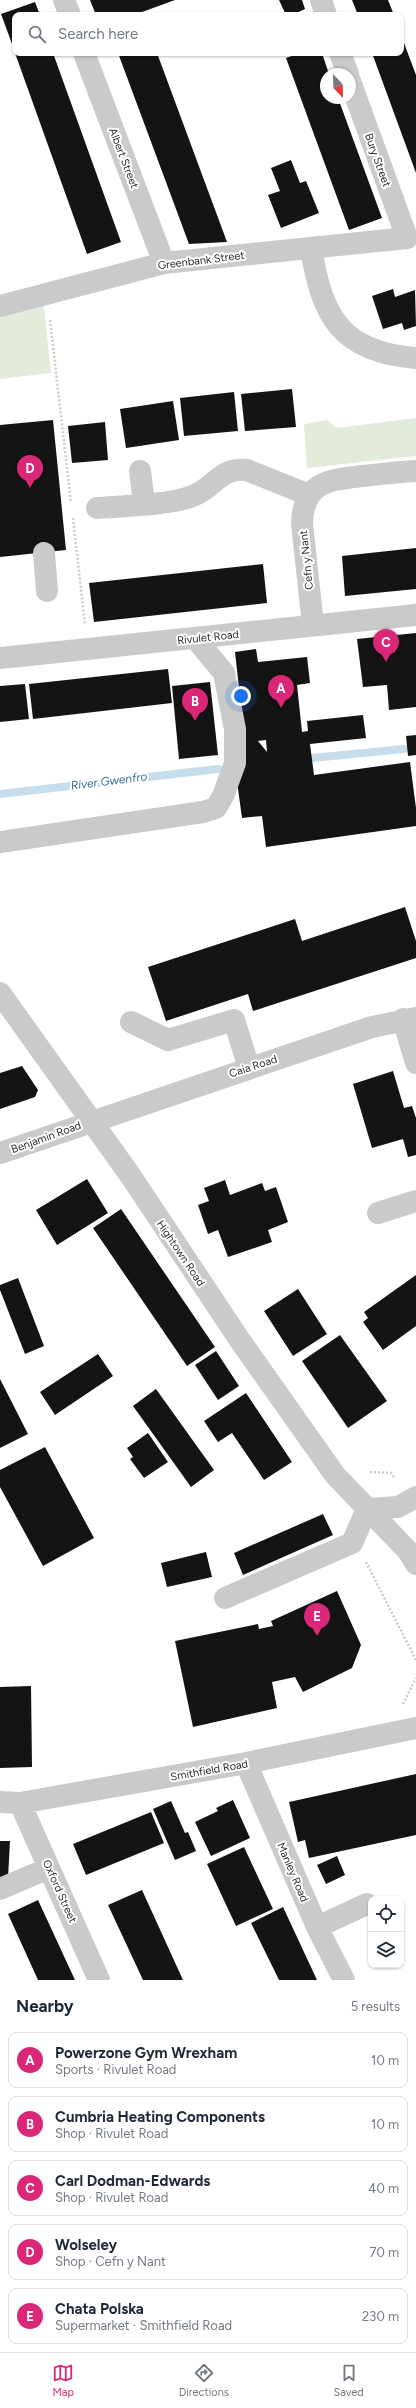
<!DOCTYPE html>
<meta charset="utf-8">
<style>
:root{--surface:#fff;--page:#f6f6f7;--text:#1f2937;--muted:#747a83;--line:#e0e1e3;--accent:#db2777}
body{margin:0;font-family:Figtree,sans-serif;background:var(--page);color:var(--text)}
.controls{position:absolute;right:12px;bottom:12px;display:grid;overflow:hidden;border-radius:8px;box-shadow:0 1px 3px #0004}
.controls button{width:36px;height:36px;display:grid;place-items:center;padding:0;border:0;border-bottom:1px solid var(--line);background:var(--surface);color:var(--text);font:20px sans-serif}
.compass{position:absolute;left:320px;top:68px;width:36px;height:36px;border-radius:50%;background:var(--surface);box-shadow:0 1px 3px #0004;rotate:157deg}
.you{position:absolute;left:241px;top:696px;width:14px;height:14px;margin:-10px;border:3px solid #fff;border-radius:50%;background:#1a73e8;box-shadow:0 0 0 6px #1a73e833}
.badge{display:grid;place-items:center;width:26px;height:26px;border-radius:50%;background:var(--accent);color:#fff;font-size:13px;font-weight:700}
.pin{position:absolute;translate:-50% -33px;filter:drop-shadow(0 1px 2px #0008)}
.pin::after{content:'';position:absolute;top:21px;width:14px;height:12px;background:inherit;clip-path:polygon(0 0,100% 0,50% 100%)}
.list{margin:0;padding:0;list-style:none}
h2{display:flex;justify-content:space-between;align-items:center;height:52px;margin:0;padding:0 16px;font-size:17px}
h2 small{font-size:13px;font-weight:400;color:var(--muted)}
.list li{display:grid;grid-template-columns:26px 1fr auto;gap:12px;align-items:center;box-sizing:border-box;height:56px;margin:0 8px 8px;padding:0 8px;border:1px solid var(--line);border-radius:8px}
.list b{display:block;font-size:15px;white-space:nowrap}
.list p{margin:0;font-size:13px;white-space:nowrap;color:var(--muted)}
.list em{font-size:13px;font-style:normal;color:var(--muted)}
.icon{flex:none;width:22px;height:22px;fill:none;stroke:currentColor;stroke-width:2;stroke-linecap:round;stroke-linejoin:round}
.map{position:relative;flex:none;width:416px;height:1980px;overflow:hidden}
.search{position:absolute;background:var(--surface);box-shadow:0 1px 3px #0004;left:12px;right:12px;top:12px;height:44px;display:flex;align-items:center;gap:10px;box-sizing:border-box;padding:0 14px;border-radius:8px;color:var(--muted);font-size:15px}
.sheet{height:372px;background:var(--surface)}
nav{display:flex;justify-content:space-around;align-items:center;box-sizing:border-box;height:56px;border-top:1px solid var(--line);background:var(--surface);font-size:11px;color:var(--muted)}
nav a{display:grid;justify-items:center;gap:2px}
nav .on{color:var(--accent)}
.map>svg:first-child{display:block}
.green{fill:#e3ebda}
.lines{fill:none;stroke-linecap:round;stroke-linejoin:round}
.stream{stroke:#c6ddec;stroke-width:8}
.building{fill:#141414;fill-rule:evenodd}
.path{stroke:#cacaca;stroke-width:2.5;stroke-dasharray:2 2;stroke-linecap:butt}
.minor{stroke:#cacaca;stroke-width:22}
.labels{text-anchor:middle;stroke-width:4;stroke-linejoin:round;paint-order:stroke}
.street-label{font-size:11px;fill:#2d2d2d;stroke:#fff}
.water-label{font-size:12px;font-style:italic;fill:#3a6f91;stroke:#fff}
</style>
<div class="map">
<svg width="416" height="1980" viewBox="0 0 416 1980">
<rect width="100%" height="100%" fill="#fff"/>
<path class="green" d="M43,298L51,373L0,379V310Z
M416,418V456L307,468L304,424L327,420L337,428Z"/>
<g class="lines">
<path class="stream" d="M312,758L404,749
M0,794L218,769"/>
</g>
<path class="building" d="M90,0H175L142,12L143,15H96Z
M279,0H302L305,9L292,15H286Z
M352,0H388L394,15H358Z
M35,2L40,15H15V52L1,14Z
M401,35L416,75V173L372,53H401Z
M15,53H53L121,242L87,254Z
M118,53H157L227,242L189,244Z
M300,53H322L329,74H326V98H338L382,218L349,230L286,58Z
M291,160L300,183L306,181L319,213L281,228L268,195L280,191L271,168Z
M393,289L395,297L415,290L416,326L404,330L402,323L383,329L372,296Z
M292,389L296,427L245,431L241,394Z
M234,392L238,431L184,436L180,398Z
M173,401L179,440L126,448L120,409Z
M53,420L66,550L0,557V425Z
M105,422L108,460L72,463L68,426Z
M416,548V589L345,596L342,556Z
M263,564L267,603L94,622L89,583Z
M416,633V707L389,710L387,685L363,687L357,639Z
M256,649L258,662L307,657L310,683L297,685L302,732L308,731L307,721L363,715L366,738L310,744L314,775L410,762L416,808V826L266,847L262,816L242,818L235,767L245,742L235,652ZM266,740L267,752L258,741Z
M168,669L172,703L33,719L29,684Z
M210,682L218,755L179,759L172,686Z
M25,684L29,719L0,722V686Z
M416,735V755L408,756L406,736Z
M405,907L416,941V958L253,1011L248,994L166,1021L148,967L295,919L302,941Z
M22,1066L38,1090L35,1097L0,1109V1073Z
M393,1071L404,1108L412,1106L416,1118V1155L408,1157L403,1139L372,1148L353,1084Z
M87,1179L108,1213L57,1245L36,1210Z
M225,1180L230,1195L262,1183L265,1191L276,1187L288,1222L268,1230L272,1242L228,1257L218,1230L208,1234L198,1205L209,1201L204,1188Z
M121,1209L215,1347L187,1366L93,1228Z
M416,1275V1326L383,1350L363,1322L368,1318L364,1312Z
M18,1278L44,1346L25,1354L0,1290V1285Z
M298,1289L327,1334L293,1356L264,1311Z
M340,1335L387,1401L348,1428L302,1361Z
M216,1351L239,1386L218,1400L195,1365Z
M98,1354L113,1376L55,1415L40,1392Z
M0,1379L28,1434L0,1448Z
M156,1389L214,1470L191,1487L133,1406Z
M246,1393L292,1462L264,1480L232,1433L218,1442L204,1421Z
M148,1433L168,1462L144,1478L130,1459L133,1457L127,1448Z
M45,1447L94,1538L43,1566L0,1487V1470Z
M323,1514L333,1535L243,1575L234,1553Z
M206,1552L212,1577L167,1587L161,1563Z
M337,1591L361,1645L352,1668L303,1692L295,1677L272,1682L277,1708L193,1727L175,1641L258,1624L259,1629L273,1626L271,1621Z
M31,1686L32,1767L0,1768V1687Z
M416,1774V1835L309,1858L305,1840L298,1842L289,1802Z
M233,1800L250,1838L211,1856L195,1822L218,1811L216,1808Z
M171,1801L185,1833L188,1832L196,1851L175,1860L153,1809Z
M151,1812L164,1843L86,1875L73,1844Z
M0,1841H10L8,1878H0Z
M244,1847L273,1909L236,1926L207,1864Z
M337,1856L345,1875L326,1884L317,1865Z
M142,1890L183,1980H143L108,1905Z
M38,1900L75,1980H38L8,1914Z
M283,1907L317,1980H279L251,1923Z"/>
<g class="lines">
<path class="path" d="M50,320L71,503
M73,518L85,625
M370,1472L391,1473L395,1479
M366,1562L416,1660
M403,1704L416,1678"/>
<path class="minor" d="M64,0L70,15
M321,0L326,15
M84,53L164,263
M340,53L348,74
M311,248C322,316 340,352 416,358
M0,306L164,263L407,238L350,81
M140,471L144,503
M97,508C123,506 174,505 195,495C217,485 219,468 247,470L309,495
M44,553L47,591
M313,625L302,524C303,482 328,480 363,476C381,474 398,472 416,471
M0,658L416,615
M0,842L203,812L216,808L223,796L235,763V729L224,673L195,638
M0,993L130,1175L239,1339L335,1475L408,1551L416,1564
M403,1019L416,1063
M131,1022L168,1040L234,1020L249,1068
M0,1153L372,1027L416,1018
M378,1213L416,1201
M367,1509L398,1507L416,1497
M225,1598L352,1543L367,1509
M246,1763L317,1927L344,1980
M0,1802L20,1803L246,1763L416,1728
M20,1803L99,1980
M0,1889L49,1868
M317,1927L367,1904"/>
</g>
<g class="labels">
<g class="street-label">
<text transform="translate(124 158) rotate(69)" y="4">Albert Street</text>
<text transform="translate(378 160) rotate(70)" y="4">Bury Street</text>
<text transform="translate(201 260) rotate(-7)" y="4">Greenbank Street</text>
<text transform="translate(306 560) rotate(-96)" y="4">Cefn y Nant</text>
<text transform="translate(208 637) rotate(-6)" y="4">Rivulet Road</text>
<text transform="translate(253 1066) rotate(-18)" y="4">Caia Road</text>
<text transform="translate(46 1137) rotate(-20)" y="4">Benjamin Road</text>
<text transform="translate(181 1253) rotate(56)" y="4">Hightown Road</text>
<text transform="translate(209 1770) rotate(-10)" y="4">Smithfield Road</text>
<text transform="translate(293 1872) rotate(67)" y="4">Manley Road</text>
<text transform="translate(60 1891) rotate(66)" y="4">Oxford Street</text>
</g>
<g class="water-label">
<text transform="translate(109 781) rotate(-7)" y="4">River Gwenfro</text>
</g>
</g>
</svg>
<div class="controls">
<button><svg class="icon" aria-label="locate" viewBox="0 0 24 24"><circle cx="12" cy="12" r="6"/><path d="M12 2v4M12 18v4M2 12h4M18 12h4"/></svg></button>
<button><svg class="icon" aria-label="layers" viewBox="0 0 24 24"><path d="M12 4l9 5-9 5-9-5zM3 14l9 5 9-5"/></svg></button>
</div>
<svg class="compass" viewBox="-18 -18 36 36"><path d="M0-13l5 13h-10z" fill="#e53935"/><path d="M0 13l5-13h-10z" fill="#747a83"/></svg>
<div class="you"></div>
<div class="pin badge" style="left:281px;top:708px">A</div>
<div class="pin badge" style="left:195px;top:721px">B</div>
<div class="pin badge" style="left:386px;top:662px">C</div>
<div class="pin badge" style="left:30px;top:488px">D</div>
<div class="pin badge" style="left:317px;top:1636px">E</div>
<div class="search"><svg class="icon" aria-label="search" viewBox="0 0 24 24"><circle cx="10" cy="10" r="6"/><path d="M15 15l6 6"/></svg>Search here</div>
</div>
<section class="sheet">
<h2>Nearby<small>5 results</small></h2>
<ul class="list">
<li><span class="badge">A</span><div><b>Powerzone Gym Wrexham</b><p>Sports · Rivulet Road</p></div><em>10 m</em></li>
<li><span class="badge">B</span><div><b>Cumbria Heating Components</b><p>Shop · Rivulet Road</p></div><em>10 m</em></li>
<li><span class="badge">C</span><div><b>Carl Dodman-Edwards</b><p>Shop · Rivulet Road</p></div><em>40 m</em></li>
<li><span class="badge">D</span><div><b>Wolseley</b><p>Shop · Cefn y Nant</p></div><em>70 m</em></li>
<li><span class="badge">E</span><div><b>Chata Polska</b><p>Supermarket · Smithfield Road</p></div><em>230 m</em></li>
</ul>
</section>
<nav>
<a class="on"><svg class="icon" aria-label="map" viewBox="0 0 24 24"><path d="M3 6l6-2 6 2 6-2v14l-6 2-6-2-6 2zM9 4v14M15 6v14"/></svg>Map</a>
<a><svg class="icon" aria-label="directions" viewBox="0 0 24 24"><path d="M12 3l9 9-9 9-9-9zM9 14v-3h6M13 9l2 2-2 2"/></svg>Directions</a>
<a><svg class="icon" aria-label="saved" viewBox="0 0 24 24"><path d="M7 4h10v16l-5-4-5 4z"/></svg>Saved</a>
</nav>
